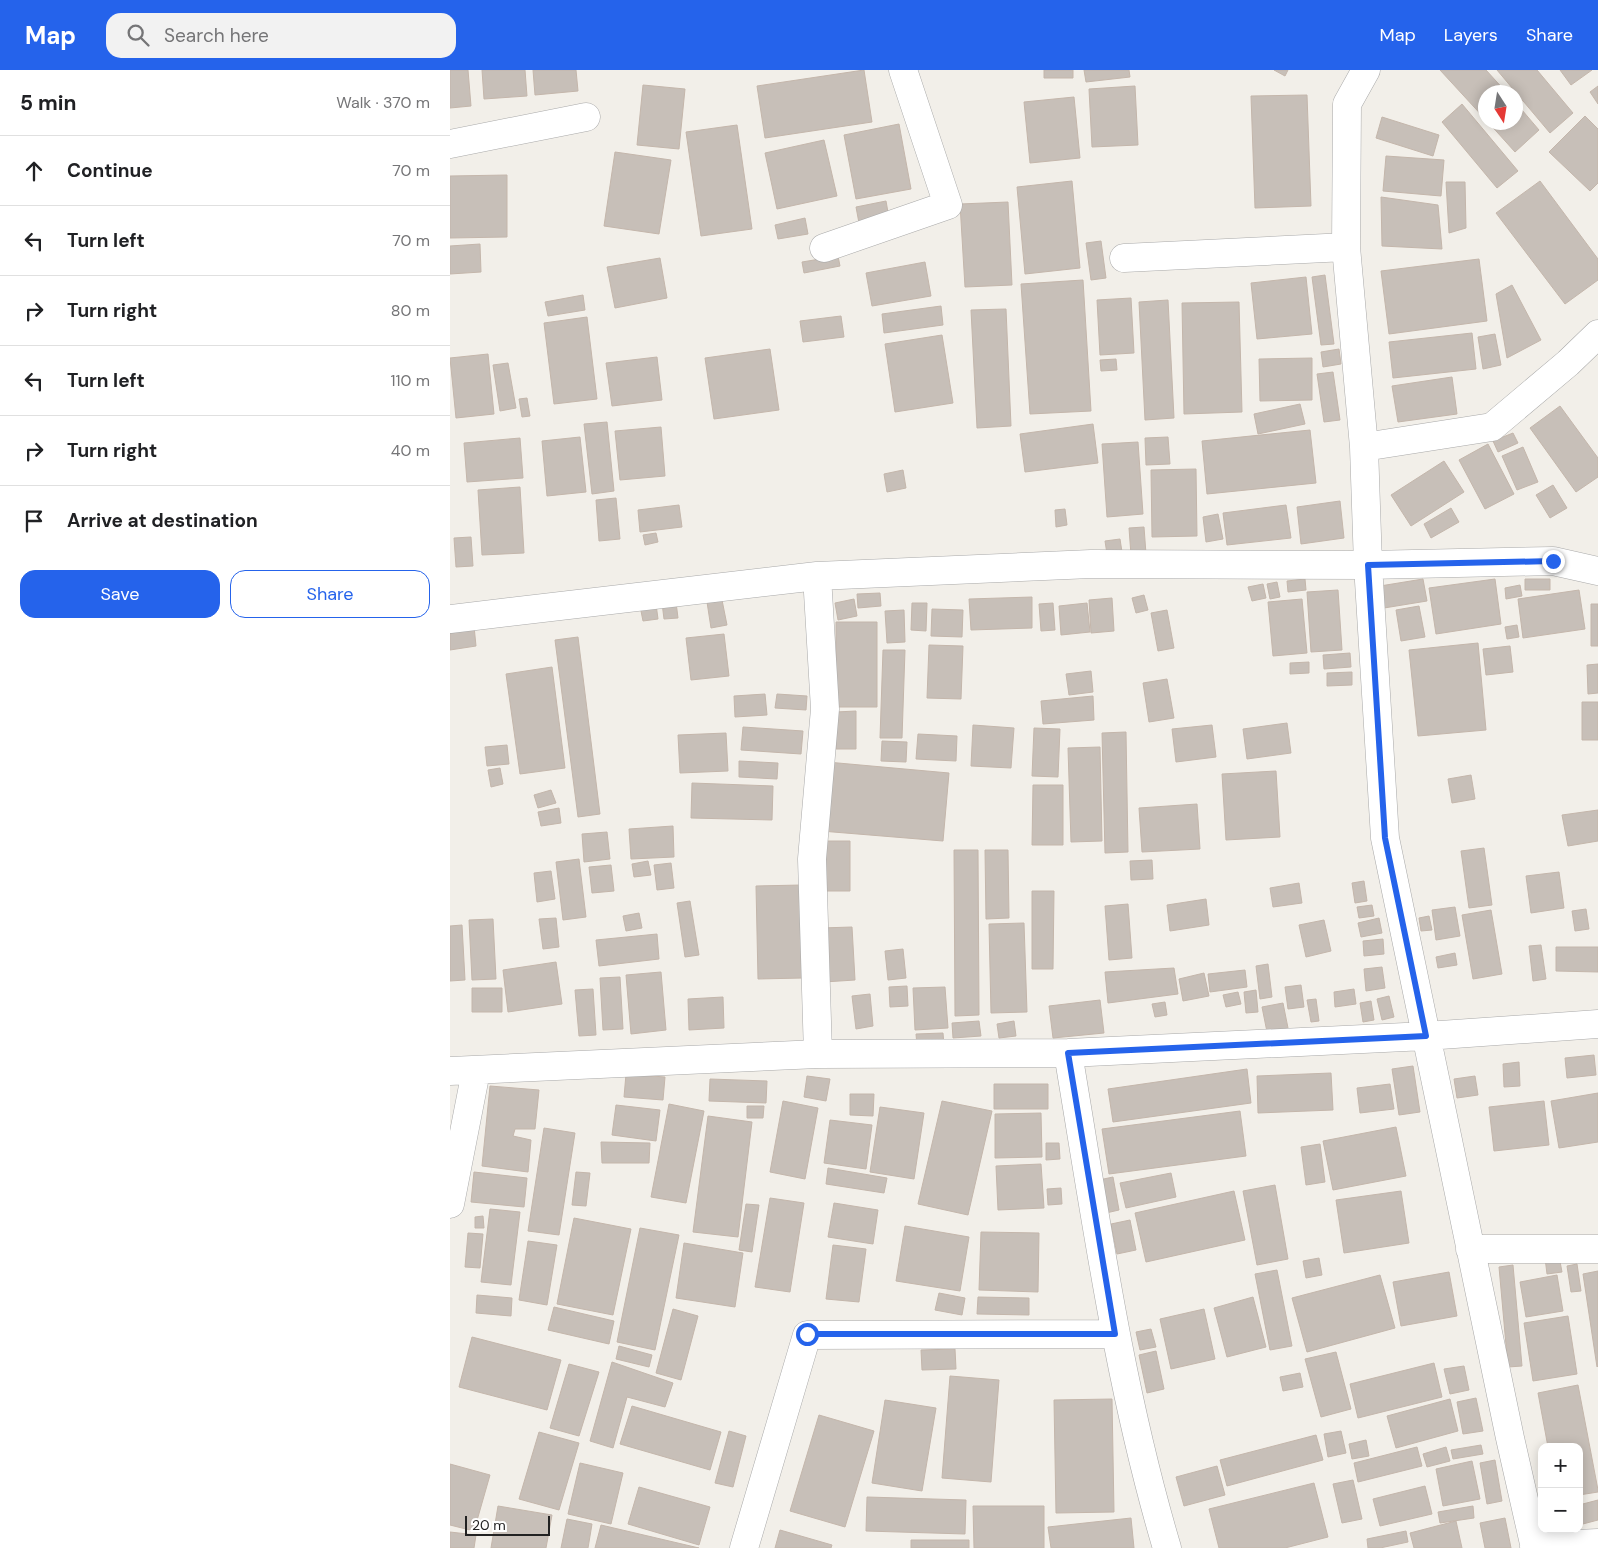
<!DOCTYPE html>
<meta charset="utf-8">
<style>
:root{--surface:#fff;--page:#f2f2f2;--text:#202124;--muted:#757577;--line:#e0e0e0;--accent:#2563eb}
body{margin:0;font-family:"DM Sans",sans-serif;background:var(--page);color:var(--text)}
.controls{position:absolute;right:15px;bottom:15px;display:grid;overflow:hidden;border-radius:10px;box-shadow:0 2px 12px #0003}
.controls button{width:45px;height:45px;display:grid;place-items:center;padding:0;border:0;border-bottom:1px solid var(--line);background:var(--surface);color:var(--text);font:25px sans-serif}
.compass{position:absolute;left:1028px;top:15px;width:45px;height:45px;border-radius:50%;background:var(--surface);box-shadow:0 2px 12px #0003;rotate:168deg}
.scale{position:absolute;left:15px;bottom:12px;width:85px;box-sizing:border-box;padding-left:5px;border:2px solid #222;border-top:0;font-size:14px;line-height:18px;white-space:nowrap;color:#222;-webkit-text-stroke:4px #fff;paint-order:stroke}
.stop{position:absolute;width:15px;height:15px;margin:-11px;border:4px solid #2563eb;border-radius:50%;background:#fff}
.stop.end{background:#2563eb;border-color:#fff;box-shadow:0 1px 5px #0008}
.list{margin:0;padding:0;list-style:none}
h2{display:flex;justify-content:space-between;align-items:center;height:65px;margin:0;padding:0 20px;font-size:21px}
h2 small{font-size:16px;font-weight:400;color:var(--muted)}
.list li{display:grid;grid-template-columns:32px 1fr auto;gap:15px;align-items:center;box-sizing:border-box;height:70px;padding:0 20px;border-top:1px solid var(--line)}
.list b{display:block;font-size:19px;white-space:nowrap}
.list em{font-size:16px;font-style:normal;color:var(--muted)}
.actions{display:flex;gap:10px;padding:15px 20px}
.actions a{flex:1;padding:11px 0;border:1px solid var(--accent);border-radius:15px;text-align:center;font-size:18px;color:var(--accent)}
.actions .main{background:var(--accent);color:#fff}
.icon{flex:none;width:28px;height:28px;fill:none;stroke:currentColor;stroke-width:2;stroke-linecap:round;stroke-linejoin:round}
.map{position:relative;flex:none;width:1148px;height:1478px;overflow:hidden}
header{display:flex;align-items:center;gap:30px;box-sizing:border-box;height:70px;padding:0 25px;background:var(--accent);color:#fff}
header strong{font-size:24px}
nav{display:flex;gap:28px;margin-inline-start:auto;font-size:18px}
.search{width:350px;height:45px;background:var(--page);display:flex;align-items:center;gap:12px;box-sizing:border-box;padding:0 18px;border-radius:15px;color:var(--muted);font-size:19px}
main{display:flex}
aside{flex:1;background:var(--surface)}
.map>svg:first-child{display:block}
.building{fill:#c7bfb8;stroke:#c4b6ab}
.lines{fill:none;stroke-linecap:round;stroke-linejoin:round}
.minor-casing{stroke:#a9a9a9;stroke-width:29}
.minor{stroke:#fff;stroke-width:28}
.route{stroke:#2563eb;stroke-width:6}
</style>
<header>
<strong>Map</strong>
<div class="search"><svg class="icon" aria-label="search" viewBox="0 0 24 24"><circle cx="10" cy="10" r="6"/><path d="M15 15l6 6"/></svg>Search here</div>
<nav><a>Map</a><a>Layers</a><a>Share</a></nav>
</header>
<main>
<aside>
<h2>5 min<small>Walk · 370 m</small></h2>
<ul class="list">
<li><svg class="icon" aria-label="ahead" viewBox="0 0 24 24"><path d="M12 20V5M6 11l6-6 6 6"/></svg><div><b>Continue</b></div><em>70 m</em></li>
<li><svg class="icon" aria-label="left" viewBox="0 0 24 24"><path d="M17 20v-9H6M10 6l-5 5 5 5"/></svg><div><b>Turn left</b></div><em>70 m</em></li>
<li><svg class="icon" aria-label="right" viewBox="0 0 24 24"><path d="M7 20v-9h11M14 6l5 5-5 5"/></svg><div><b>Turn right</b></div><em>80 m</em></li>
<li><svg class="icon" aria-label="left" viewBox="0 0 24 24"><path d="M17 20v-9H6M10 6l-5 5 5 5"/></svg><div><b>Turn left</b></div><em>110 m</em></li>
<li><svg class="icon" aria-label="right" viewBox="0 0 24 24"><path d="M7 20v-9h11M14 6l5 5-5 5"/></svg><div><b>Turn right</b></div><em>40 m</em></li>
<li><svg class="icon" aria-label="arrive" viewBox="0 0 24 24"><path d="M6 21V4h12l-3 4 3 4H6"/></svg><div><b>Arrive at destination</b></div></li>
</ul>
<div class="actions"><a class="main">Save</a><a>Share</a></div>
</aside>
<div class="map">
<svg width="1148" height="1478" viewBox="0 0 1148 1478">
<rect width="100%" height="100%" fill="#f2efe9"/>
<path class="building" d="M0,0H18L21,36L0,38Z
M32,0H75L77,26L34,29Z
M83,0H126L128,21L85,25Z
M414,0L422,52L315,68L307,16Z
M594,0H623V8H594Z
M634,0H679L680,7L636,12Z
M824,0H838L835,6Z
M990,0H1036L1056,22H1036V50Z
M1047,0H1087L1123,43L1100,63Z
M1110,0H1142L1121,15Z
M193,15L235,19L229,79L187,75Z
M685,16L688,75L642,77L639,19Z
M1148,16V34L1140,22Z
M857,25L861,136L805,138L801,26Z
M624,27L630,88L580,93L574,32Z
M1066,33L1089,60L1065,82L1038,52H1066Z
M1012,34L1068,101L1047,118L992,52Z
M1135,46L1148,59V113L1140,121L1099,82Z
M932,47L989,65L983,86L926,68Z
M449,54L461,119L406,129L394,65Z
M287,55L302,159L251,166L236,62Z
M374,70L387,126L327,139L315,83Z
M165,82L221,90L209,164L154,156Z
M936,86L994,90L991,126L933,121Z
M57,105V167L0,168V106Z
M622,111L630,198L575,204L567,117Z
M1090,111L1148,189V210L1115,234L1046,143Z
M996,112H1015L1016,158L999,163Z
M931,127L988,135L992,179L932,176Z
M436,131L439,148L409,153L406,137Z
M558,132L562,215L515,217L510,134Z
M355,148L358,164L328,169L325,155Z
M651,171L656,208L641,210L636,173Z
M30,174L31,202L0,204V176Z
M388,186L390,196L354,203L352,192Z
M210,188L217,228L165,238L157,197Z
M1029,189L1037,251L939,264L931,201Z
M475,192L481,226L422,236L416,203Z
M875,205L884,274L871,275L862,207Z
M856,207L862,264L807,269L801,213Z
M633,210L641,341L580,344L571,214Z
M1062,215L1091,270L1057,288L1046,224Z
M133,225L135,240L98,246L95,232Z
M681,228L684,283L650,285L647,230Z
M718,230L724,348L695,350L689,232Z
M789,232L792,342L734,344L732,233Z
M491,236L493,255L434,263L432,244Z
M556,239L561,356L527,358L521,240Z
M391,246L394,267L353,272L350,251Z
M137,247L147,329L104,334L94,253Z
M1022,263L1026,299L943,308L939,272Z
M1045,264L1051,295L1033,299L1028,267Z
M492,265L503,333L445,342L435,274Z
M320,279L329,340L264,349L255,288Z
M889,279L891,294L873,297L871,282Z
M38,284L44,344L6,348L0,288Z
M207,287L212,330L162,336L156,293Z
M862,288V330L810,331L809,289Z
M666,289L667,300L651,301L650,290Z
M58,293L66,338L50,341L43,295Z
M883,302L890,350L874,352L867,304Z
M1002,307L1007,344L948,352L942,316Z
M77,328L80,346L72,347L69,329Z
M850,334L855,354L808,364L804,344Z
M1110,336L1148,388V407L1126,422L1080,358Z
M157,352L164,421L142,424L134,354Z
M643,354L648,393L575,402L570,364Z
M211,357L215,406L170,410L165,361Z
M860,360L866,413L757,424L752,371Z
M1063,363L1068,373L1048,382L1043,371Z
M130,367L136,422L97,426L92,371Z
M718,367L720,394L696,395L695,368Z
M70,368L73,408L17,412L14,373Z
M688,372L693,444L657,447L652,374Z
M1038,374L1064,424L1035,439L1009,390Z
M1073,377L1088,412L1067,420L1052,386Z
M994,391L1014,422L961,456L941,425Z
M746,399L747,466L702,467L701,400Z
M453,400L456,418L437,422L434,404Z
M1103,415L1117,438L1100,448L1086,425Z
M70,417L74,483L32,485L28,420Z
M166,428L170,469L149,471L146,430Z
M890,431L894,468L851,474L847,437Z
M229,435L232,457L190,462L188,440Z
M836,435L841,468L777,475L773,443Z
M1001,438L1009,452L981,468L974,454Z
M615,439L617,455L606,457L605,440Z
M768,444L773,469L756,472L753,447Z
M694,457L696,484L681,485L679,458Z
M206,463L208,472L195,475L193,465Z
M21,467L23,496L6,497L4,468Z
M670,469L672,482L657,484L655,471Z
M855,509L856,520L838,522L837,511Z
M973,509L977,531L934,538L930,516Z
M1045,509L1051,554L986,564L979,518Z
M1075,509H1100V520H1075Z
M827,512L830,527L820,529L817,514Z
M813,514L816,528L802,531L798,517Z
M1070,515L1072,526L1056,529L1055,518Z
M888,520L892,580L861,582L857,522Z
M1129,520L1135,559L1073,568L1068,529Z
M430,523L431,536L408,538L407,524Z
M694,525L698,540L686,543L682,528Z
M582,527V558L521,560L519,529Z
M662,528L664,561L641,563L639,530Z
M404,529L407,546L388,550L385,533Z
M852,529L857,583L823,586L818,532Z
M272,530L277,555L261,558L257,532Z
M226,532L228,548L214,549L212,533Z
M462,533H477L476,561L461,560Z
M603,533L605,560L591,561L589,534Z
M637,533L640,562L611,565L609,536Z
M206,534L208,549L193,551L190,536Z
M1141,534H1148V576H1141Z
M969,536L975,567L951,571L946,540Z
M482,539L513,540L512,567L481,566Z
M454,540L455,572L437,573L435,541Z
M717,540L724,578L708,581L701,543Z
M386,552H427V637H386Z
M1067,555L1069,567L1057,569L1055,557Z
M24,556L26,576L0,580V559Z
M274,564L279,606L241,610L236,568Z
M128,567L150,744L128,747L105,570Z
M1028,573L1036,660L968,666L959,580Z
M479,575L513,576L511,629L477,628Z
M1060,576L1063,602L1036,605L1033,579Z
M433,580H455L452,668H430Z
M900,583L901,597L874,599L873,585Z
M859,592V603L840,604V593Z
M1148,594V623L1138,624L1137,595Z
M102,597L115,698L70,704L56,604Z
M641,601L643,622L619,625L616,604Z
M902,602V615L877,616V603Z
M717,609L724,648L699,652L693,613Z
M315,624L317,645L285,647L284,626Z
M327,624L357,626L356,640L325,638Z
M643,626L644,650L593,654L591,631Z
M1132,632H1148V670H1132Z
M406,641V679H386V642Z
M837,653L841,683L797,689L793,659Z
M523,655L564,658L561,698L521,696Z
M762,655L766,687L726,692L722,659Z
M293,657L353,661L351,684L291,680Z
M584,658L610,659L608,707L582,706Z
M676,662L678,782L655,783L652,663Z
M276,663L278,701L230,703L228,665Z
M468,664L507,666L506,691L466,689Z
M432,671L457,672L456,692L431,691Z
M57,675L59,694L37,696L35,677Z
M650,677L652,771L621,772L618,678Z
M289,691L328,693L327,709L289,707Z
M377,692L499,703L493,771L371,761Z
M50,698L53,714L41,717L38,700Z
M826,701L830,767L776,770L772,704Z
M1021,705L1025,729L1002,733L998,709Z
M242,713L323,716L322,750L241,748Z
M583,715H613V775H582Z
M101,720L106,733L88,738L84,725Z
M747,734L750,779L692,782L689,738Z
M109,738L111,753L91,756L88,742Z
M1148,740V771L1118,776L1112,745Z
M223,756L224,787L181,789L179,759Z
M157,762L160,789L134,792L132,764Z
M371,771H400V821H371Z
M1034,778L1042,835L1019,838L1011,781Z
M504,780H528L529,945L505,946Z
M535,780H558L559,848L536,849Z
M129,789L136,847L113,850L106,792Z
M702,790L703,809L681,810L680,791Z
M198,791L201,805L184,807L182,794Z
M221,793L224,818L207,820L204,795Z
M161,795L164,821L142,823L139,797Z
M101,801L105,829L87,832L84,803Z
M1109,802L1114,838L1081,843L1076,806Z
M914,811L917,831L905,833L902,813Z
M849,813L852,833L823,837L820,818Z
M351,815L353,908L308,909L306,816Z
M582,821H604L603,899H582Z
M756,829L759,855L720,861L717,835Z
M240,831L249,885L235,887L227,833Z
M678,834L682,888L659,890L655,836Z
M922,835L924,846L909,848L907,837Z
M1005,837L1010,866L986,870L982,840Z
M1136,839L1139,859L1125,861L1122,841Z
M1041,840L1052,904L1023,909L1012,845Z
M189,843L192,858L176,861L173,846Z
M979,846L982,860L971,861L969,848Z
M106,848L109,877L93,879L89,849Z
M929,848L932,863L911,867L908,853Z
M43,849L46,909L22,910L19,850Z
M874,850L881,881L856,887L849,855Z
M574,853L577,942L541,943L539,854Z
M12,855L15,910L0,911V856Z
M402,857L405,910L374,912L371,858Z
M207,864L209,889L149,896L146,870Z
M933,869L934,884L914,886L913,871Z
M1091,875L1096,909L1083,911L1079,876Z
M1106,877H1148V902L1106,901Z
M453,879L456,908L438,910L435,881Z
M1005,883L1007,895L988,898L986,887Z
M106,892L112,934L58,942L53,900Z
M818,894L822,927L810,929L806,896Z
M932,897L935,918L916,921L914,899Z
M724,898L728,924L658,933L655,902Z
M795,900L797,917L760,922L758,904Z
M211,902L216,960L181,964L176,905Z
M754,903L759,926L733,931L729,909Z
M170,907L173,959L153,960L150,908Z
M851,915L854,937L838,939L835,917Z
M457,916L458,936L440,937L439,917Z
M495,917L498,958L465,960L463,918Z
M22,918H52V942H22Z
M143,919L146,965L129,966L125,920Z
M904,919L906,934L885,937L884,922Z
M806,920L808,942L796,943L794,922Z
M788,922L791,934L776,937L773,925Z
M420,924L423,956L406,959L402,926Z
M939,926L944,947L932,950L927,929Z
M273,927L274,958L239,960L238,929Z
M866,929L869,951L861,952L857,930Z
M650,930L654,963L603,968L599,936Z
M921,931L924,950L913,952L910,933Z
M715,932L717,945L705,947L702,934Z
M833,933L838,958L817,962L812,937Z
M529,951L531,966L503,968L502,953Z
M564,951L566,966L549,968L547,954Z
M493,963L494,975L467,976L466,964Z
M1144,985L1146,1005L1117,1008L1115,988Z
M1069,992L1070,1016L1054,1017L1053,994Z
M963,996L970,1042L949,1045L942,999Z
M797,999L801,1033L663,1052L658,1019Z
M881,1003L883,1040L808,1043L807,1006Z
M176,1004L215,1007L213,1030L174,1027Z
M357,1006L380,1009L376,1031L354,1027Z
M1025,1006L1028,1025L1007,1028L1004,1009Z
M260,1009L317,1011L316,1033L259,1031Z
M544,1014H598V1039H544Z
M940,1014L944,1039L910,1043L907,1018Z
M40,1016L89,1020L85,1059H65L63,1066L81,1070L78,1102L32,1096Z
M1148,1023V1072L1109,1078L1101,1031Z
M400,1024H424L423,1046L400,1045Z
M333,1031L368,1038L355,1109L320,1102Z
M492,1031L542,1041L518,1145L468,1134Z
M1094,1031L1099,1075L1044,1081L1039,1037Z
M219,1034L254,1041L236,1133L201,1127Z
M166,1035L210,1040L206,1071L162,1065Z
M297,1036H314L313,1048H297Z
M430,1037L474,1043L464,1109L420,1102Z
M790,1041L796,1086L659,1104L652,1059Z
M591,1043L592,1087L545,1088V1044Z
M258,1046L302,1052L288,1167L243,1162Z
M380,1050L422,1055L416,1099L374,1093Z
M946,1057L956,1106L883,1120L873,1071Z
M94,1058L125,1063L109,1165L78,1161Z
M151,1072L200,1073L199,1093H152Z
M596,1073H609L610,1089L596,1090Z
M870,1074L875,1112L856,1115L851,1077Z
M591,1094L594,1138L548,1140L546,1096Z
M378,1098L437,1108L434,1123L376,1114Z
M24,1102L77,1108L74,1137L21,1132Z
M126,1102L140,1103L136,1136L122,1135Z
M721,1103L726,1127L676,1138L670,1113Z
M663,1107L669,1140L656,1143L649,1110Z
M825,1115L838,1189L807,1195L793,1121Z
M611,1118L612,1134L598,1135L597,1119Z
M784,1121L795,1170L696,1192L685,1143Z
M951,1121L959,1173L894,1183L886,1130Z
M320,1128L354,1133L340,1222L305,1217Z
M384,1133L428,1140L423,1174L378,1167Z
M296,1134L309,1135L302,1182L289,1180Z
M40,1139L70,1142L61,1215L31,1212Z
M33,1146L34,1158H25V1147Z
M124,1148L181,1159L163,1245L107,1234Z
M680,1150L686,1180L667,1184L661,1154Z
M455,1156L519,1167L510,1221L446,1211Z
M190,1158L229,1165L205,1280L167,1272Z
M531,1162L589,1163L588,1222L529,1220Z
M18,1163L33,1164L30,1198L15,1197Z
M78,1171L107,1175L97,1235L69,1230Z
M234,1173L293,1183L285,1237L226,1228Z
M383,1175L416,1179L409,1232L376,1229Z
M1109,1186L1112,1202L1097,1204L1095,1188Z
M869,1188L872,1205L856,1208L853,1191Z
M1127,1194L1131,1221L1121,1222L1117,1196Z
M1063,1195L1072,1296L1058,1297L1049,1197Z
M827,1200L842,1276L820,1280L805,1204Z
M1148,1201V1296L1147,1297L1133,1204Z
M999,1202L1007,1246L951,1256L943,1212Z
M930,1205L945,1258L857,1282L842,1228Z
M1107,1205L1113,1241L1076,1247L1070,1212Z
M489,1223L515,1228L512,1245L485,1240Z
M27,1225L62,1228L61,1246L26,1243Z
M528,1227L579,1228V1245L527,1244Z
M803,1227L816,1277L777,1287L764,1238Z
M104,1237L164,1251L159,1274L98,1260Z
M223,1239L248,1246L231,1310L206,1303Z
M754,1239L765,1289L721,1299L710,1249Z
M1118,1246L1127,1304L1083,1311L1074,1253Z
M701,1259L706,1277L690,1280L686,1262Z
M22,1267L111,1290L97,1340L9,1317Z
M169,1276L202,1285L199,1297L166,1289Z
M505,1279L506,1299L472,1300L471,1280Z
M706,1281L714,1319L697,1323L689,1285Z
M886,1282L901,1339L871,1347L855,1289Z
M162,1292L223,1313L215,1337L177,1327L163,1378L140,1371Z
M984,1293L992,1327L908,1348L900,1314Z
M119,1294L149,1302L129,1366L100,1358Z
M1014,1296L1019,1320L1000,1324L994,1299Z
M850,1303L853,1317L833,1321L830,1307Z
M500,1306L549,1310L541,1412L492,1408Z
M1128,1315L1148,1420V1422L1129,1425V1377H1098L1088,1323Z
M1026,1328L1033,1361L1013,1364L1007,1332Z
M662,1329L664,1442L606,1443L604,1330Z
M1000,1329L1008,1361L946,1378L937,1346Z
M435,1330L486,1338L472,1421L422,1413Z
M182,1336L271,1362L260,1400L170,1374Z
M369,1345L424,1361L395,1457L340,1441Z
M279,1361L296,1366L283,1417L265,1413Z
M891,1361L896,1383L878,1387L874,1364Z
M89,1362L129,1373L109,1440L69,1429Z
M866,1365L873,1390L777,1416L770,1390Z
M916,1370L919,1386L902,1389L899,1374Z
M1031,1375L1033,1384L1003,1389L1001,1380Z
M967,1377L972,1396L908,1412L904,1393Z
M996,1377L1000,1391L977,1397L973,1384Z
M1045,1390L1052,1431L1037,1434L1030,1393Z
M1022,1391L1030,1429L993,1436L986,1399Z
M130,1393L173,1403L161,1454L118,1444Z
M0,1394L40,1405L24,1461L0,1455Z
M767,1396L775,1425L734,1436L726,1407Z
M903,1410L912,1449L892,1453L883,1414Z
M864,1413L878,1467L835,1478H769L759,1439Z
M975,1416L982,1444L930,1456L923,1429Z
M189,1417L260,1437L249,1475L178,1454Z
M417,1427L516,1430L515,1464L416,1461Z
M1148,1430V1450L1129,1455V1435Z
M48,1436L102,1445L96,1478H41Z
M523,1436H594V1478H524Z
M1023,1436L1024,1448L990,1453L988,1442Z
M681,1448L684,1478H601L598,1457Z
M1055,1448L1061,1478H1035L1030,1453Z
M117,1449L142,1454L138,1478H111Z
M1006,1451L1012,1478H964L960,1463Z
M151,1455L249,1478H145Z
M330,1460L382,1475L381,1478H325Z
M956,1461L958,1472L930,1478H918L917,1469Z
M0,1462L26,1465L24,1478H0Z
M461,1470H519V1478H461Z"/>
<g class="lines">
<defs>
<path id="minor" d="M916,0L897,34L896,177L914,377L918,495L935,768L1060,1368L1085,1478
M0,74L136,47
M374,178L498,135L453,0
M674,188L896,177
M914,377L1042,357L1118,293L1148,264
M367,506L375,639L362,789L368,984
M0,549L367,506L641,494L918,495L1103,491L1148,501
M618,983C646,1149 669,1317 717,1478
M0,1001L368,984L618,983L976,966L1148,954
M0,1134L26,1001
M1020,1179H1148
M1084,1476L1148,1473
M294,1478L357,1265L665,1264"/>
</defs>
<use href="#minor" class="minor-casing"/>
<use href="#minor" class="minor"/>
</g>
<g class="lines">
<path class="route" d="M357,1264H665L618,983L976,966L935,768L918,495L1103,491"/>
</g>
</svg>
<div class="controls">
<button>+</button>
<button>−</button>
</div>
<svg class="compass" viewBox="-18 -18 36 36"><path d="M0-13l5 13h-10z" fill="#e53935"/><path d="M0 13l5-13h-10z" fill="#757577"/></svg>
<div class="scale">20 m</div>
<div class="stop" style="left:357px;top:1264px"></div>
<div class="stop end" style="left:1103px;top:491px"></div>
</div>
</main>
